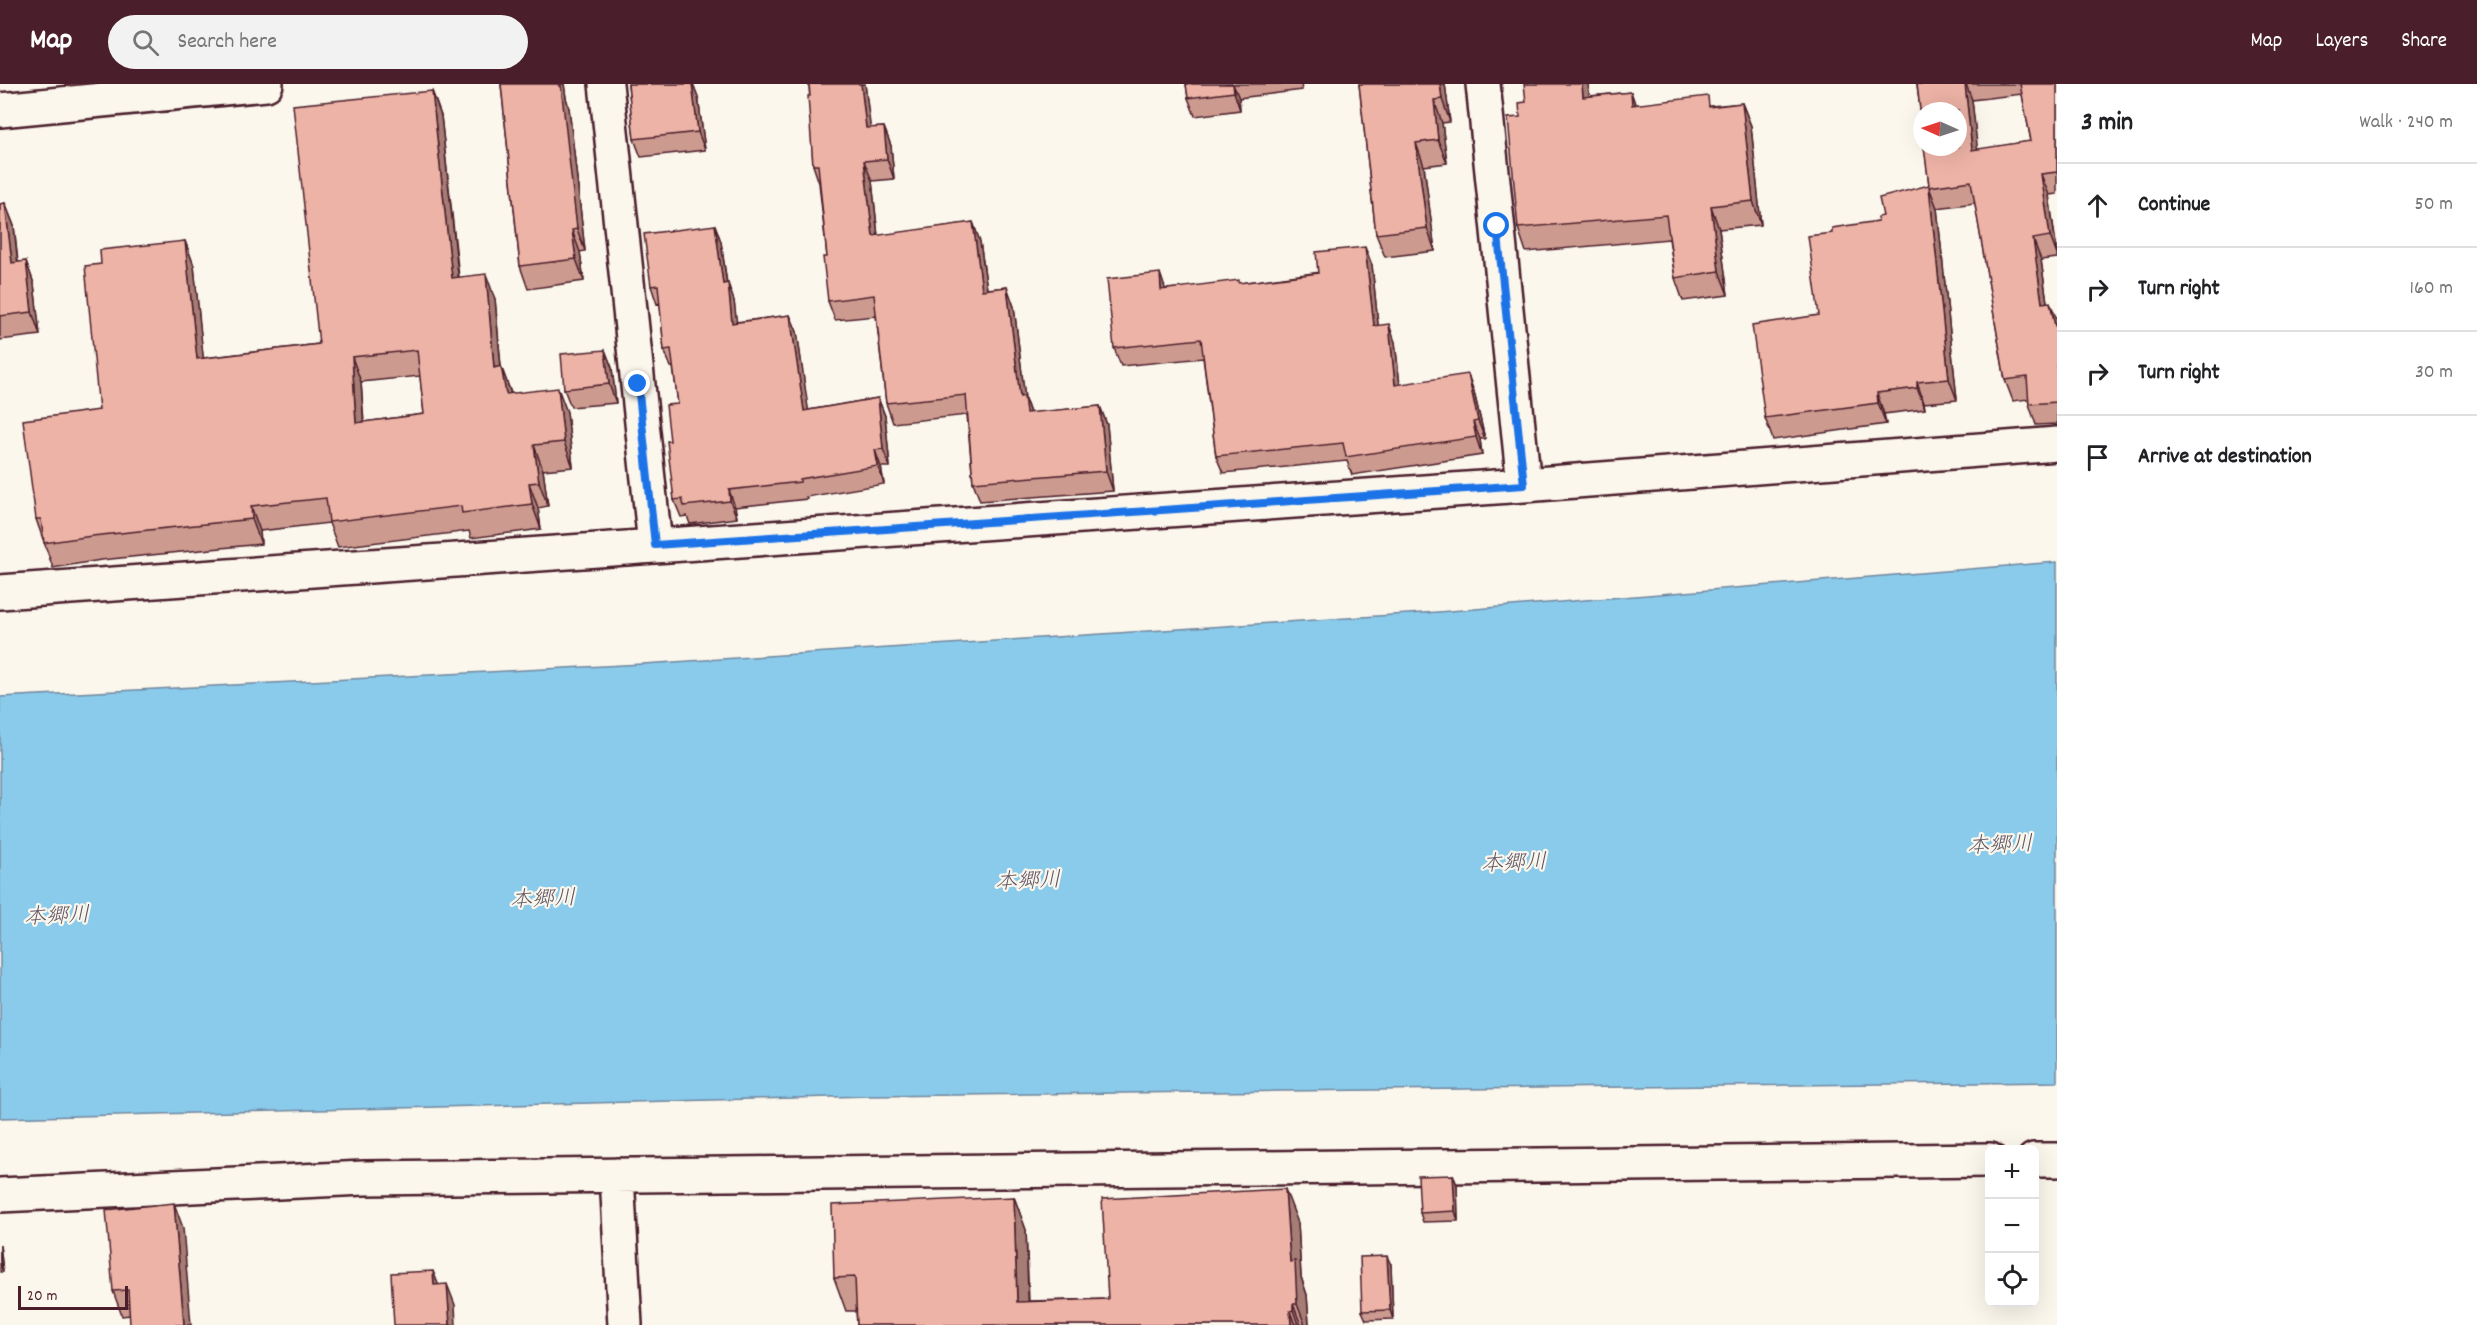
<!DOCTYPE html>
<meta charset="utf-8">
<style>
:root{--surface:#fff;--page:#f2f2f2;--text:#202124;--muted:#757577;--line:#e0e0e0;--accent:#4a1f2b}
body{margin:0;font-family:Dekko,"Klee One",sans-serif;background:var(--page);color:var(--text)}
.controls{position:absolute;right:18px;bottom:18px;display:grid;overflow:hidden;border-radius:9px;box-shadow:0 6px 24px #0002}
.controls button{width:54px;height:54px;display:grid;place-items:center;padding:0;border:0;border-bottom:2px solid var(--line);background:var(--surface);color:var(--text);font:30px sans-serif}
.compass{position:absolute;left:1913px;top:18px;width:54px;height:54px;border-radius:50%;background:var(--surface);box-shadow:0 6px 24px #0002;rotate:273deg}
.scale{position:absolute;left:18px;bottom:15px;width:110px;box-sizing:border-box;padding-left:6px;border:3px solid #4a1f2b;border-top:0;font-size:16px;line-height:21px;white-space:nowrap;color:#4a1f2b;-webkit-text-stroke:4px #fbf7ec;paint-order:stroke}
.stop{position:absolute;width:18px;height:18px;margin:-14px;border:4px solid #1a73e8;border-radius:50%;background:#fff}
.stop.end{background:#1a73e8;border-color:#fff;box-shadow:0 2px 6px #0008}
.list{margin:0;padding:0;list-style:none}
h2{display:flex;justify-content:space-between;align-items:center;height:78px;margin:0;padding:0 24px;font-size:26px}
h2 small{font-size:20px;font-weight:400;color:var(--muted)}
.list li{display:grid;grid-template-columns:39px 1fr auto;gap:18px;align-items:center;box-sizing:border-box;height:84px;padding:0 24px;border-top:2px solid var(--line)}
.list b{display:block;font-size:22px;white-space:nowrap}
.list em{font-size:20px;font-style:normal;color:var(--muted)}
.icon{flex:none;width:33px;height:33px;fill:none;stroke:currentColor;stroke-width:2;stroke-linecap:round;stroke-linejoin:round}
.map{position:relative;flex:none;width:2057px;height:1241px;overflow:hidden}
header{display:flex;align-items:center;gap:36px;box-sizing:border-box;height:84px;padding:0 30px;background:var(--accent);color:#fff}
header strong{font-size:28px}
nav{display:flex;gap:33px;margin-inline-start:auto;font-size:21px}
.search{width:420px;height:54px;background:var(--page);display:flex;align-items:center;gap:15px;box-sizing:border-box;padding:0 21px;border-radius:33px;color:var(--muted);font-size:22px}
main{display:flex}
aside{flex:1;background:var(--surface)}
.map>svg:first-child{display:block}
.water{fill:#8acbeb;stroke:#70869e;stroke-width:1.5}
.lines{fill:none;stroke-linecap:round;stroke-linejoin:round}
.minor-casing{stroke:#4a1f2b;stroke-width:38}
.minor{stroke:#fbf7ec;stroke-width:33}
.wall{fill:#cc9a8f;stroke:#4a1f2b;stroke-width:1.5;fill-rule:evenodd}
.shaded-wall{fill:#a67d74;stroke:#4a1f2b;stroke-width:1.5}
.building{fill:#edb3a6;stroke:#4a1f2b;stroke-width:1.5;fill-rule:evenodd}
.route{stroke:#1a73e8;stroke-width:8}
.labels{text-anchor:middle;stroke-width:4.5;stroke-linejoin:round;paint-order:stroke}
.water-label{font-size:22px;font-style:italic;fill:#5d5365;stroke:#fbf7ec}
</style>
<header>
<strong>Map</strong>
<div class="search"><svg class="icon" aria-label="search" viewBox="0 0 24 24"><circle cx="10" cy="10" r="6"/><path d="M15 15l6 6"/></svg>Search here</div>
<nav><a>Map</a><a>Layers</a><a>Share</a></nav>
</header>
<main>
<div class="map">
<svg width="2057" height="1241" viewBox="0 0 2057 1241">
<rect width="100%" height="100%" fill="#fbf7ec"/>
<filter id="ink" filterUnits="userSpaceOnUse"><feTurbulence type="fractalNoise" baseFrequency=".0167" numOctaves="2"/><feDisplacementMap in="SourceGraphic" scale="12" xChannelSelector="R" yChannelSelector="G"/><feConvolveMatrix kernelMatrix="1 2 1 2 8 2 1 2 1" color-interpolation-filters="sRGB"/></filter>
<g filter="url(#ink)">
<path class="water" d="M2057,478V998L869,1012L0,1034V613L643,580L1438,528Z"/>
<g class="lines">
<defs>
<path id="minor" d="M606,0L655,461
M1483,0L1524,401
M0,26L266,0
M0,508L1524,401L2057,360
M2034,1076H2057
M617,1091L625,1241
M0,1111L364,1094L1990,1076"/>
</defs>
<use href="#minor" class="minor-casing"/>
<use href="#minor" class="minor"/>
</g>
<path class="wall" d="M501,0H564L566,14L569,24L585,167L580,168L584,197L528,205L520,182Z
M628,0H693L698,13L705,66L641,73L634,55Z
M809,0H865L870,44L884,43L891,62L894,95L872,97L878,152L973,138L980,158L987,205L1007,203L1014,223L1025,315L1030,329L1100,322L1107,341L1113,407L980,417L973,398L967,331L893,339L886,319L876,232L835,236L828,217L827,173L819,99L813,81Z
M1186,0H1301L1302,6L1239,14L1240,26L1195,32L1188,14Z
M1359,0H1445L1450,38L1442,39L1447,79L1424,82L1435,167L1385,173L1376,150Z
M1917,0H2057V110L2049,111L2057,167V174L2041,176L2047,218L2057,236V340L2036,341L2029,320L2028,315L2013,317L2005,296L1975,119L1937,124L1957,316L1924,319L1925,325L1884,330L1886,340L1773,356L1765,334L1819,231L1832,149L1878,137L1883,132L1929,101ZM2022,10L2031,57L1977,66L1972,16Z
M432,7L441,32L459,193L495,215L501,282L511,309L567,328L573,383L543,386L548,422L538,424L541,445L471,454L469,447L338,463L329,439L260,447L261,460L101,476L53,484L36,435L99,326L101,180L185,157L194,182L203,274L319,260ZM420,292L424,330L364,338L361,298Z
M1631,8L1635,20L1711,22L1742,19L1751,42L1761,141L1719,145L1728,211L1683,217L1675,194L1669,155L1526,168L1518,144L1520,33L1589,12Z
M5,119L14,142L18,178L26,177L34,200L40,251L0,256V120Z
M715,141L721,158L727,199L734,217L736,238L790,231L797,248L808,326L878,314L885,332L890,383H881L884,400L806,413L807,415L735,423L737,434L690,440L687,432L681,433L674,416L670,357L678,320L673,283H671L664,266L660,219L657,220L651,202Z
M1372,181L1378,241L1395,258L1400,301L1474,308L1485,355H1480L1482,371L1352,391L1347,377L1223,389L1216,372L1203,274L1121,282L1114,264L1166,205L1240,199Z
M605,266L612,284L616,319L571,323L564,305Z
M1453,1091L1457,1101L1458,1137L1423,1138L1420,1129Z
M1014,1113L1026,1146L1029,1217L1108,1215L1298,1139L1301,1193L1307,1211L1309,1241H857L856,1227H846L834,1194Z
M183,1144L130,1231L122,1232L113,1207Z
M0,1161L3,1188H0Z
M1391,1181L1393,1235L1366,1236L1362,1227Z"/>
<path class="shaded-wall" d="M558,0H564L566,14L569,24L585,167L577,145Z
M692,0H693L698,13L705,66L698,48Z
M861,0H865L873,64L866,44Z
M1233,0L1239,14L1240,26L1234,8Z
M1440,0H1445L1450,38L1442,15Z
M1582,0H1588L1592,36L1583,13Z
M1965,0H1966L1972,16L1980,87L1972,66Z
M432,7L441,32L461,218L452,194Z
M1631,8L1639,31L1632,21Z
M1434,16L1442,39L1447,79L1438,56Z
M1742,19L1751,42L1761,141L1753,117Z
M884,43L891,62L894,95L887,75Z
M1416,59L1424,82L1435,167L1427,144Z
M864,77L872,97L880,172L873,152Z
M2041,90L2049,111L2057,171L2050,152Z
M1929,103L1937,124L1957,316L1949,295Z
M5,119L14,142L20,202L12,179Z
M1711,122L1719,145L1728,211L1719,187Z
M973,138L980,158L990,226L982,206Z
M715,141L721,158L729,217L723,200Z
M572,146L580,168L584,197L576,175Z
M2033,155L2041,176L2050,240L2042,219Z
M185,157L194,182L206,300L197,275Z
M1365,163L1372,181L1380,260L1374,242Z
M26,177L34,200L40,251L32,228Z
M1160,189L1166,207L1161,206Z
M486,190L495,215L503,308L494,284Z
M728,199L734,217L739,256L732,239Z
M1007,203L1014,223L1025,315L1031,332L1033,349L1020,313Z
M2050,218L2057,236V249L2055,242Z
M790,231L797,248L811,344L804,327Z
M1389,240L1395,258L1402,319L1395,301Z
M605,266L612,284L616,319L609,300Z
M352,273L361,298L365,363L356,339Z
M501,282L510,307L515,334L506,310Z
M1468,290L1474,308L1485,355L1478,337Z
M1917,298L1924,319L1925,325L1917,304Z
M558,304L567,328L573,383L564,358Z
M1877,309L1884,330L1886,340L1878,319Z
M878,314L885,332L890,383L883,365Z
M1100,322L1107,341L1113,407L1106,387Z
M1473,338L1480,355L1482,371L1476,353Z
M534,361L543,386L548,422L539,398Z
M875,366L881,383L884,400L878,382Z
M529,399L538,424L541,445L532,420Z
M729,406L735,423L737,434L730,417Z
M251,422L260,447L261,460L252,435Z
M1453,1091L1457,1101L1458,1137L1455,1127Z
M1285,1105L1298,1139L1301,1193L1307,1211L1309,1241H1305L1297,1220L1290,1178Z
M1014,1113L1026,1146L1029,1241L1017,1218Z
M174,1119L183,1144L191,1241H184Z
M0,1161L3,1188L0,1178Z
M1387,1172L1391,1181L1393,1235L1390,1226Z
M433,1187L441,1207L434,1201Z
M447,1200L455,1221L456,1241H450Z
M1293,1220L1301,1241H1298L1293,1226Z
M1290,1227L1295,1241H1291Z"/>
<path class="building" d="M501,0H558L559,2H561L577,145L572,146L576,175L520,182Z
M628,0H692L698,48L634,55Z
M809,0H861L866,44L884,43L887,75L864,77L873,152L973,138L982,206L1007,203L1020,313L1024,312L1026,329L1100,322L1106,387L973,398L966,311L886,319L874,211L828,217L823,173H827L818,81H813L808,12H810Z
M1186,0H1233L1234,8L1188,14Z
M1359,0H1440L1442,15L1434,16L1438,56L1416,59L1427,144L1376,150Z
M1524,0H1582L1583,13L1631,8L1632,21L1708,12L1709,23L1742,19L1753,117L1711,122L1719,187L1675,194L1666,131L1518,144L1508,34L1520,33L1519,19L1526,18Z
M1917,0H1965L1972,66L2031,57L2020,0H2057V88L2041,90L2050,152L2033,155L2042,219L2050,218L2055,242H2057V318L2029,320L2027,293L2005,296L1971,97L1929,103L1949,295L1917,298V304L1877,309L1878,319L1765,334L1752,241L1819,231L1808,152L1832,149V144L1878,137V133L1883,132L1879,114L1929,101L1924,63H1958V27H1922V42Z
M432,7L452,194L486,190L494,284L501,282L506,310L558,304L564,358L534,361L539,398L529,399L532,420L462,429L461,422L329,438L326,414L251,422L252,435L92,452L44,459L41,435H36L23,336L99,326L85,182L101,180L100,166L185,157L197,275L319,260L293,21ZM417,266L424,330L356,339L352,273Z
M5,119L12,179L26,177L32,228L0,232V120Z
M715,141L723,200L728,199L732,239L790,231L804,327L878,314L883,365L875,366L878,382L800,395V398L729,406L730,417L684,422L682,415L674,416L667,357H670L666,321L678,320L671,265L664,266L658,201L651,202L644,150Z
M1365,163L1374,242L1389,240L1395,301L1468,290L1478,337L1473,338L1476,353L1346,373L1343,359L1216,372L1201,255L1114,264L1107,195L1160,189L1161,206L1239,196V199L1318,189L1316,168Z
M605,266L609,300L564,305L561,270Z
M1453,1091L1455,1127L1420,1129L1418,1092Z
M1285,1105L1290,1178L1295,1177L1297,1220H1293V1226L1290,1227L1291,1241H857L855,1193L834,1194L832,1121L1014,1113L1017,1218L1108,1215L1102,1115Z
M174,1119L184,1241H130L128,1206L113,1207L106,1126Z
M1387,1172L1390,1226L1362,1227L1360,1173Z
M433,1187L434,1201L447,1200L450,1241H394L391,1189Z"/>
</g>
<g class="lines" filter="url(#ink)">
<path class="route" d="M638,300L655,461L1524,401L1497,142"/>
</g>
<g class="labels">
<g class="water-label">
<text transform="translate(2000 759) rotate(-2)" y="8">本郷川</text>
<text transform="translate(1514 777) rotate(-2)" y="8">本郷川</text>
<text transform="translate(1028 795) rotate(-2)" y="8">本郷川</text>
<text transform="translate(543 813) rotate(-2)" y="8">本郷川</text>
<text transform="translate(57 830) rotate(-2)" y="8">本郷川</text>
</g>
</g>
</svg>
<div class="controls">
<button>+</button>
<button>−</button>
<button><svg class="icon" aria-label="locate" viewBox="0 0 24 24"><circle cx="12" cy="12" r="6"/><path d="M12 2v4M12 18v4M2 12h4M18 12h4"/></svg></button>
</div>
<svg class="compass" viewBox="-18 -18 36 36"><path d="M0-13l5 13h-10z" fill="#e53935"/><path d="M0 13l5-13h-10z" fill="#757577"/></svg>
<div class="scale">20 m</div>
<div class="stop" style="left:1497px;top:142px"></div>
<div class="stop end" style="left:638px;top:300px"></div>
</div>
<aside>
<h2>3 min<small>Walk · 240 m</small></h2>
<ul class="list">
<li><svg class="icon" aria-label="ahead" viewBox="0 0 24 24"><path d="M12 20V5M6 11l6-6 6 6"/></svg><div><b>Continue</b></div><em>50 m</em></li>
<li><svg class="icon" aria-label="right" viewBox="0 0 24 24"><path d="M7 20v-9h11M14 6l5 5-5 5"/></svg><div><b>Turn right</b></div><em>160 m</em></li>
<li><svg class="icon" aria-label="right" viewBox="0 0 24 24"><path d="M7 20v-9h11M14 6l5 5-5 5"/></svg><div><b>Turn right</b></div><em>30 m</em></li>
<li><svg class="icon" aria-label="arrive" viewBox="0 0 24 24"><path d="M6 21V4h12l-3 4 3 4H6"/></svg><div><b>Arrive at destination</b></div></li>
</ul>
</aside>
</main>
